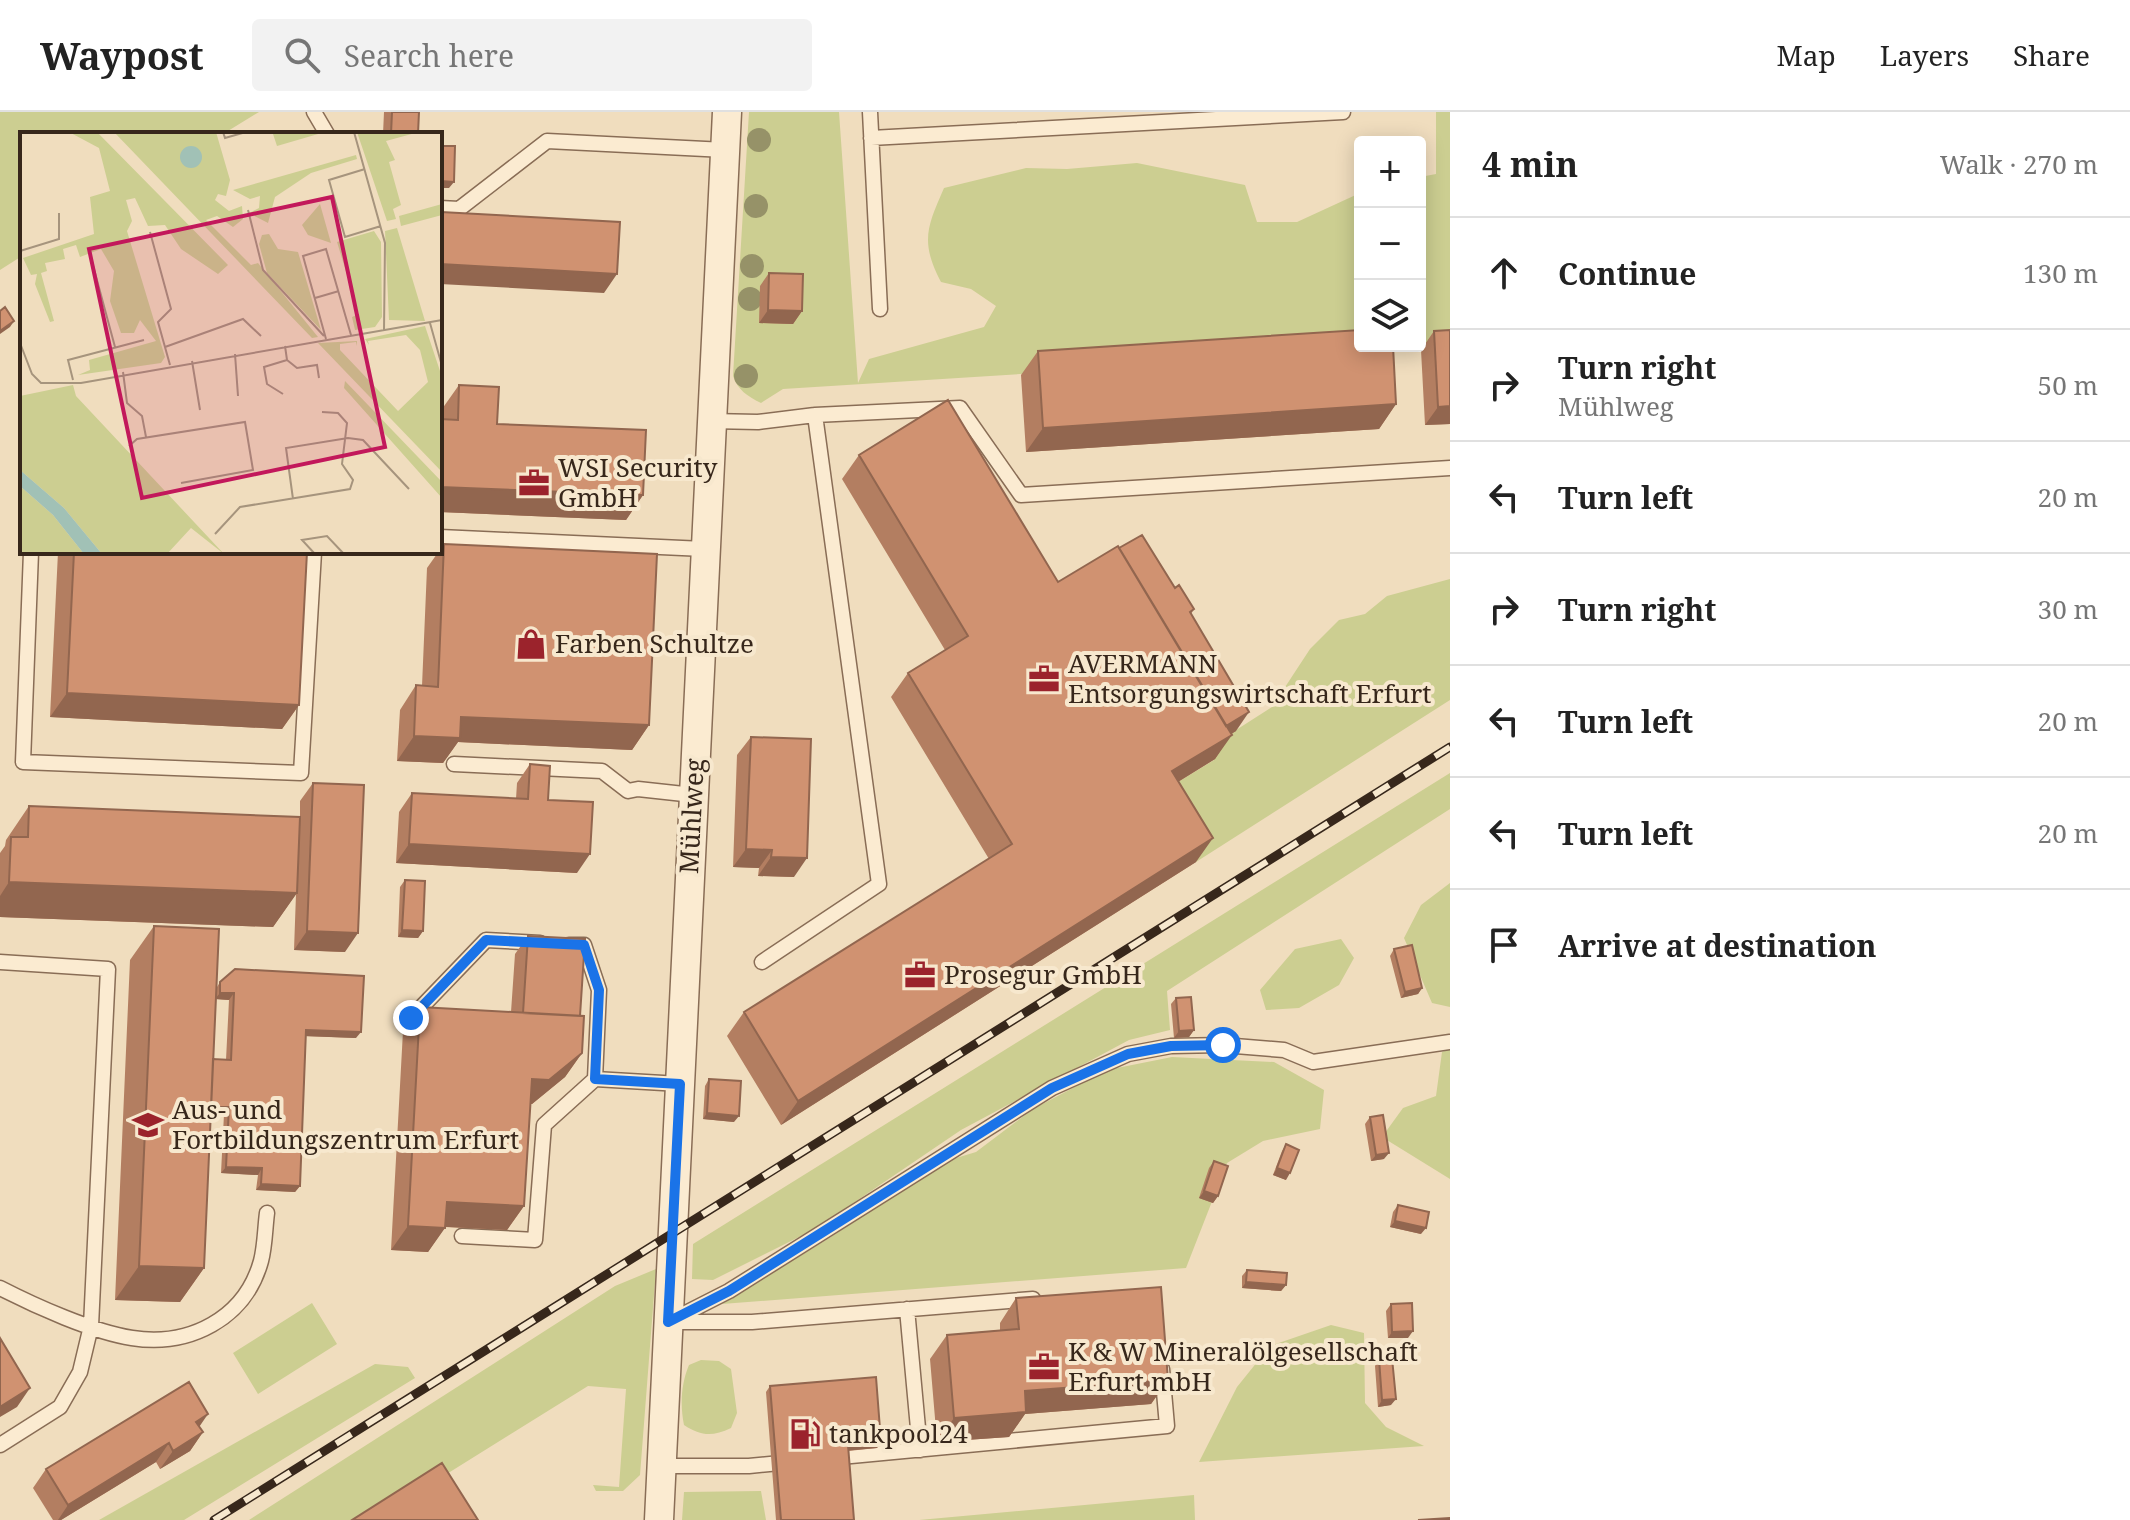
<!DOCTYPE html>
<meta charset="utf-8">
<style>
:root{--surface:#fff;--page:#f2f2f2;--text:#222;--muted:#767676;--line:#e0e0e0}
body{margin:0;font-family:"Noto Serif",serif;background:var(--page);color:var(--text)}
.controls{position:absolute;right:24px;top:24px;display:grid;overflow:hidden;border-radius:8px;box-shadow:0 4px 20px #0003}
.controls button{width:72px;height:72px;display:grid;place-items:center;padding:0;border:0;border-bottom:2px solid var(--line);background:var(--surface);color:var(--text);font:40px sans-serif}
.stop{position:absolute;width:24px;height:24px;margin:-18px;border:6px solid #1a73e8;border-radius:50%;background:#fff}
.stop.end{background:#1a73e8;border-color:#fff;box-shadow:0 2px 8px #0008}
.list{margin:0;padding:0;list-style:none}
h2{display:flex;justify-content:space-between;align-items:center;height:104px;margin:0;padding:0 32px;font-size:34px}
h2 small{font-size:26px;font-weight:400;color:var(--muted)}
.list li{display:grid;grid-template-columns:52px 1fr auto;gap:24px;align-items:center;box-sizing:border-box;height:112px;padding:0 32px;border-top:2px solid var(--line)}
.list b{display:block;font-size:30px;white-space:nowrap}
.list p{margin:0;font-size:26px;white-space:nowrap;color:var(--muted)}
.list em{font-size:26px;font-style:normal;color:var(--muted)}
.icon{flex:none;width:44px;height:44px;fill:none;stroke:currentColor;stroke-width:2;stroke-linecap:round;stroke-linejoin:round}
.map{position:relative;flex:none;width:1450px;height:1408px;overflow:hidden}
header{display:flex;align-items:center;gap:48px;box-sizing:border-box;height:112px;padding:0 40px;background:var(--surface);border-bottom:2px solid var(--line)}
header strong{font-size:38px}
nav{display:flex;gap:44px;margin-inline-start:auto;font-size:28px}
.search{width:560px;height:72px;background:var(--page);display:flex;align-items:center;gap:20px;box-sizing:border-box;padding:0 28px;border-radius:8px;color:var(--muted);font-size:30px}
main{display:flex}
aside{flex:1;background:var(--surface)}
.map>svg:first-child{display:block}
.green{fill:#ccce91}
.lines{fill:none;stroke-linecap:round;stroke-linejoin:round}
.lane-casing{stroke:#896d56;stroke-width:17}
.street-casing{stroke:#896d56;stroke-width:31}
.lane{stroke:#fbebd1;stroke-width:14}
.street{stroke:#fbebd1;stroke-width:28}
.rail-casing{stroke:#37271b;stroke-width:9}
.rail{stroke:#f7e8ce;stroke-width:6;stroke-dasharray:18;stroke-linecap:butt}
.tree{fill:#969268}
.wall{fill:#b37e61;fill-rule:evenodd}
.shaded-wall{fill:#92664f}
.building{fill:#d09271;stroke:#92664f;stroke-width:2}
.route{stroke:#1a73e8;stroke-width:10}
.labels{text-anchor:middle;stroke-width:8;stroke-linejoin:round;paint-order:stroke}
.poi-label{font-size:26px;fill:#37271b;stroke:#f7e8ce;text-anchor:start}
.street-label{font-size:26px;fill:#37271b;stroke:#f7e8ce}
.inset-road{fill:none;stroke:#a6947d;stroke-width:2}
.view{fill:#c2185b;fill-opacity:0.15;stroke:#c2185b;stroke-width:4}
.inset-edge{fill:none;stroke:#37271b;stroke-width:4}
</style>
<header>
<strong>Waypost</strong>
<div class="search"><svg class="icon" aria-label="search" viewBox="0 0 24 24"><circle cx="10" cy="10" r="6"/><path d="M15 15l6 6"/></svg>Search here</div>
<nav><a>Map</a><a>Layers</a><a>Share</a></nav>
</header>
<main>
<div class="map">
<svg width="1450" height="1408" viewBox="0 0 1450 1408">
<rect width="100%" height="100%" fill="#f0ddbe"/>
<path class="green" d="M0,0H259L223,22H22V144L0,158Z
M749,0H839L858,271L869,247L984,215L996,194L971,177L941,170C920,130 927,115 944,76L1026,56L1067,57L1137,51L1245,73L1257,110H1297L1360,81V234H1420V65L1436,62V0H1450V235L783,277L761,291C747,284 738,278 733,264Z
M1450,467V588L1196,750L1155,684L1214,648L1208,636L1272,595L1310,537L1339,508L1365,502L1387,484Z
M1450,661V697L1167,879L1170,918L1129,928L961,1018L815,1117L713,1168L692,1167L693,1132Z
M1450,771V895L1432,891L1404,826L1421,793Z
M1341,827L1354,846L1339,873L1299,896L1266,898L1260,878L1295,837Z
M1450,937V1067L1382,1025L1403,996L1436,984L1442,940Z
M1172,945L1274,950L1324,978L1320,1017L1263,1029L1227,1051L1186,1156L722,1192L831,1125L943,1050L976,1040L1033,997L1107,958Z
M656,1157L640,1363L623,1379H596L593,1373L619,1375L626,1277L588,1274L373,1408H249L615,1174Z
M312,1191L337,1232L258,1282L233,1241Z
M1331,1213L1364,1221L1365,1291L1386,1315L1424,1334L1199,1350L1237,1275L1270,1234Z
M701,1248L719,1249L731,1257L737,1301L731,1316C712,1325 701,1324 684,1313C680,1293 681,1272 689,1253Z
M375,1252L408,1255L415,1266L184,1408H99Z
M761,1379L766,1408H682L684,1380Z
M1194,1383L1195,1408H919Z"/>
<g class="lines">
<defs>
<path id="lane" d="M314,0L327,22
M870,0L880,197
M871,26L1343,0
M440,96L459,97L547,29L725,38
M710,309L758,310L815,303L960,296L1021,383L1450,356
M440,425L704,437
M31,440L23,650L301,661L314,440
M454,652L602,659L628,679L638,677L693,683
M569,833H584L599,878L595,967
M0,850L108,857L91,1214L80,1260L60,1295L0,1333
M762,850L879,772L815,303
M411,906L486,828L540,831
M462,1124L535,1128L544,1013L595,967L680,972
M0,1176C35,1194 93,1220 132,1226C189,1235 245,1207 261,1149C265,1134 265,1116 267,1101
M907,1197L920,1338
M672,1208L729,1179L1052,976L1128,942L1171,934L1223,933L1284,938L1313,950L1450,930
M668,1210H752L1033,1187
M830,1346L1167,1314L1162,1257
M662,1354H749L790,1350"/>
<path id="street" d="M659,1408L727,0"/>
</defs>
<use href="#lane" class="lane-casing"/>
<use href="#street" class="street-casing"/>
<use href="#lane" class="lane"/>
<use href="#street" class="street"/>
<defs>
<path id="rail" d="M214,1408L1450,635"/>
</defs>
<use href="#rail" class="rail-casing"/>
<use href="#rail" class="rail"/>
</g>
<g class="tree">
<circle cx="759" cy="28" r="12"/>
<circle cx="756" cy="94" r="12"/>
<circle cx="752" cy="154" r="12"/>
<circle cx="750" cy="187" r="12"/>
<circle cx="746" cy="264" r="12"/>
</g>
<path class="wall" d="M384,0H419L418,22H383Z
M769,161L802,199L793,212L759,211L760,174Z
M1450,218V312L1425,313L1421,238L1434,219Z
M1038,239L1396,292L1379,317L1026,340L1021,263Z
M459,273L497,312L643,383L626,408L440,400V307L442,308V297Z
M859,343L1058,470L1119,436L1175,476L1194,497L1191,502L1236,619L1231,622L1215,647L1178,670L1196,750L781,1013L727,924L744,900L989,747L891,585L908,561L945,538L842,367Z
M444,432L649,613L632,638L458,630L443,651L397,649L400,598L416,573L422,574L427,456Z
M58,440H307L299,593L282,617L50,605Z
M751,625L794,765L758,764L759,756L733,755L737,643Z
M530,652L548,688L577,761L396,751L399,700L412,681L516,687L517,671Z
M313,671L345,840L294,838L296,782L273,815L0,805V741L5,734L6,728L29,694L300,705V689Z
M405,768L423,819L418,826L398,825L400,775Z
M154,814L217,875L220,870L356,926L306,924L300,1074L295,1080L256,1078L258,1063L221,1061L224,1002L211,1001L204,1156L180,1190L115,1188L130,848ZM216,887L229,888L226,948L213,947Z
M528,824L580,904L582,941L565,965L532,992H530L524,1094L507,1118L445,1115L428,1140L391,1138L403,919L420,895L511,900L515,842Z
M1394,837L1422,876L1418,882L1401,886L1390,844Z
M1176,886L1194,918L1189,925L1174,926L1171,892Z
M709,967L734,1010L703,1007L705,974Z
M1370,1005L1384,1047L1371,1049L1365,1012Z
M1286,1032V1068L1273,1063L1282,1039Z
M1214,1049L1218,1084L1213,1091L1199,1086L1209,1056Z
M1398,1093L1421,1122L1390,1115L1393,1100Z
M1247,1158L1286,1173L1281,1179L1242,1176V1164Z
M1016,1186L1168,1268L1151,1292L1025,1302L1009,1325L937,1330L930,1247L947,1223L1000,1218V1211Z
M1391,1192L1408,1226H1388L1386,1199Z
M1379,1247L1391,1293L1378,1295L1375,1254Z
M770,1274L881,1330L877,1336L848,1339L854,1408H776L766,1280Z
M199,1315L203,1320L190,1339L160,1357L156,1350L61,1408H53L33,1376L46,1357Z"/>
<path class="shaded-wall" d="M440,69L454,70L449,76H440Z
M440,152L617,162L604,181L440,172Z
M768,198L802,199L793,212L759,211Z
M14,209L10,215L0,222V219Z
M1396,292L1379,317L1026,340L1043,316Z
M1450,294V312L1425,313L1438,295Z
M440,375L643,383L626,408L440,400Z
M67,581L299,593L282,617L50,605Z
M1249,600L1236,619L1208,636L1221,617Z
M461,605L649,613L632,638L458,630L443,651L397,649L414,624Z
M1232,623L1215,647L1155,684L1172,659Z
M1213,726L1196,750L781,1013L798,989Z
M409,732L590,742L577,761L396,751Z
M746,737L772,738L759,756L733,755Z
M771,745L807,746L794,765L758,764Z
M9,770L297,781L273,815L0,805V784Z
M402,818L423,819L418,826L398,825Z
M307,819L358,821L345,840L294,838Z
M1422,876L1418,882L1401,886L1405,880Z
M220,881H234L229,888L215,887Z
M306,918L361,920L356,926L302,924Z
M1194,918L1189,925L1174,926L1179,919Z
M582,941L565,965L532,992L515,991L532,967Z
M193,994L229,995L224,1002L189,1000Z
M707,1001L739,1004L734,1010L703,1007Z
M1389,1041L1384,1047L1371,1049L1376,1043Z
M226,1055L262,1056L258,1063L221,1061Z
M1277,1056L1290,1061L1286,1068L1273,1063Z
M261,1072L300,1074L295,1080L256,1078Z
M1204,1079L1218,1084L1213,1091L1199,1086Z
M447,1090L524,1094L507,1118L430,1114Z
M1395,1109L1426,1116L1421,1122L1390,1115Z
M408,1114L445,1116L428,1140L391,1138Z
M139,1154L204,1156L180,1190L115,1188Z
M1246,1170L1286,1173L1281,1179L1242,1176Z
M1413,1219L1408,1226H1388L1392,1220Z
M1168,1268L1151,1292L1025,1302L1009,1325L937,1330L954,1306L1025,1279Z
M30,1276L17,1295L0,1305V1295Z
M1396,1287L1391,1293L1378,1295L1382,1288Z
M208,1302L195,1321L196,1310Z
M203,1320L190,1339L160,1357L173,1339Z
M881,1330L877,1336L843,1339L848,1333Z
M169,1331L156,1350L61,1408H58L68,1393Z"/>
<path class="building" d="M392,0H419L418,22H391Z
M440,34H455L454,70L440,69Z
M441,100L620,110L617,162L440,152Z
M769,161L803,162L802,199L768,198Z
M5,195L14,209L0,219V199Z
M1360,218V234H1393L1396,292L1043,316L1038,239Z
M1450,218V294L1438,295L1434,219Z
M459,273L499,275L497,312L646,318L643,383L440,375V307L458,308Z
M948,288L1058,470L1118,434L1232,623L1172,659L1213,726L798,989L744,900L1012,732L908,561L968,524L859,343Z
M1142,423L1175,476L1179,473L1194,497L1190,500L1249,600L1226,614L1119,436Z
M444,432L657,442L649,613L461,605L460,626L414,624L416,573L438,575Z
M74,440H307L299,593L67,581Z
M751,625L811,627L807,746L771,745L772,738L746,737Z
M530,652L550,654L548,688L593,690L590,742L409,732L412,681L528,687Z
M313,671L364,673L358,821L307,819Z
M29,694L300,705L297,781L9,770L11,725H28Z
M405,768L425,769L423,819L402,818Z
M154,814L219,817L204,1156L139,1154Z
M528,824L585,827L580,904L523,901Z
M1412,833L1422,876L1405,880L1394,837Z
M235,857L364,864L361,920L306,918L300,1074L261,1072L262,1056L226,1055L229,995H211L213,947L231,948L234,881H220V870Z
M1191,885L1194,918L1179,919L1176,886Z
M420,895L584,904L582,941L549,968L532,967L524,1094L447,1090L445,1116L408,1114Z
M709,967L741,969L739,1004L707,1001Z
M1383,1003L1389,1041L1376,1043L1370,1005Z
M1286,1032L1299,1038L1290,1061L1277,1056Z
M1214,1049L1228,1054L1218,1084L1204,1079Z
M1398,1093L1429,1100L1426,1116L1395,1109Z
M1247,1158L1287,1161L1286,1173L1246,1170Z
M1161,1175L1168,1268L1025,1279L1026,1300L954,1306L947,1223L1019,1217L1016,1186Z
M1412,1191L1413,1219L1392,1220L1391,1192Z
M0,1226L30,1276L0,1295Z
M1392,1246L1396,1287L1382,1288L1379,1247Z
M876,1265L881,1330L848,1333L854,1408H781L770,1274Z
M189,1270L208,1302L196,1310L203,1320L173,1339L169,1331L68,1393L46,1357Z
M442,1351L478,1408H352Z
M1450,1406V1408H1418Z"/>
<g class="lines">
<path class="route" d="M411,906L486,828L584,833L599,878L595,967L680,972L668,1210L729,1179L1052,976L1128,942L1171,934L1223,933"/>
</g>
<defs>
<symbol id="office-bare" viewBox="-9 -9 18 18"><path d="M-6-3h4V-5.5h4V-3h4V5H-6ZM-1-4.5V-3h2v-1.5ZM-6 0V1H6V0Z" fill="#9b232c" stroke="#f7e8ce" stroke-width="2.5" paint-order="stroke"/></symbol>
<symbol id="shop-bare" viewBox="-9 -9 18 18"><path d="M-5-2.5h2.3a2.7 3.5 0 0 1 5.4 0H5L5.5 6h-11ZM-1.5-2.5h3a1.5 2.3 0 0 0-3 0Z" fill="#9b232c" stroke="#f7e8ce" stroke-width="2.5" paint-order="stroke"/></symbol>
<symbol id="school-bare" viewBox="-9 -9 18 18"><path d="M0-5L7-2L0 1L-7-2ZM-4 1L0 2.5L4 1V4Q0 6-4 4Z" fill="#9b232c" stroke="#f7e8ce" stroke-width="2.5" paint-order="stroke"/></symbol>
<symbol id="fuel-bare" viewBox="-9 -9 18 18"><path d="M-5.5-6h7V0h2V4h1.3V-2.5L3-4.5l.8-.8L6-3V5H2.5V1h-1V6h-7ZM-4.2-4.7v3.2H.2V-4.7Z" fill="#9b232c" stroke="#f7e8ce" stroke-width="2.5" paint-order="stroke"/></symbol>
</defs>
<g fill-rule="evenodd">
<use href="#office-bare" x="512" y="349" width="44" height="44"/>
<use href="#shop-bare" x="509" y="510" width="44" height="44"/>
<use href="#office-bare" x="1022" y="545" width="44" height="44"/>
<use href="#office-bare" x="898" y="841" width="44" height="44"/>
<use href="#school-bare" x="126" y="991" width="44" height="44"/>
<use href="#office-bare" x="1022" y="1233" width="44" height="44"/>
<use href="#fuel-bare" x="783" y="1300" width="44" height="44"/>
</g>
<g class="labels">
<g class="poi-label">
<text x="558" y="365">WSI Security<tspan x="558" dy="30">GmbH</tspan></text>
<text x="555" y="541">Farben Schultze</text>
<text x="1068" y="561">AVERMANN<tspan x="1068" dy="30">Entsorgungswirtschaft Erfurt</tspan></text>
<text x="944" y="872">Prosegur GmbH</text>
<text x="172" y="1007">Aus- und<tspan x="172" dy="30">Fortbildungszentrum Erfurt</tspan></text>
<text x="1068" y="1249">K &amp; W Mineralölgesellschaft<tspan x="1068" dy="30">Erfurt mbH</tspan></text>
<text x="829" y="1331">tankpool24</text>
</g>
<g class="street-label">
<text transform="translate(692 704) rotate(-87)" y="9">Mühlweg</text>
</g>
</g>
<g transform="translate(20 20)">
<rect width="422" height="422" fill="#f0ddbe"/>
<path d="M49,0H77L208,133L198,142L161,117L145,93L128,94L115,66L106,68L112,89L107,99L145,225L141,231L58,243L70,238L69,228L136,209L120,188L114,201H101L90,169L94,139L81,117L60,125L56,113L43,117L45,127L25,131L27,139L21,141L34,189L30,190L15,152L17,142L11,143L3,126L74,102L70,65L90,59L79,16ZM94,0H196L210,48L206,64L198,62L195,68L209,79L222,74L223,87L213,95L197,84L186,88L231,133L238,131L298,205L292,206ZM259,0H305L257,14L253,2ZM337,0H399L366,9L375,28L369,30L381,73L373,77L376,87L367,89ZM336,23L337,27L291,41L255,65L248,91L229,81L239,76L240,64L230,67L213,58ZM300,72L311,111L288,103L282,93ZM422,72V83L381,94L379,84ZM377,96L405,189L369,188L365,99ZM354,99L361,110L362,185L355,195L335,198L332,185L339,182L317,110ZM249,102L258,117L278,120L301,198L247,141L239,112L242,103ZM405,194L422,245V340L298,211L337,209V214L336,210L320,212V218L378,279L408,250L400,218L386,203L348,209L349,213L345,207ZM325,249L422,350V366L324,256ZM53,253L56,264L204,422L171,396L147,422H82L44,376L0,338V264ZM0,354L33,383L64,422H0Z" fill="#ccce91"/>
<path d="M160 25a11 11 0 1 1 22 0a11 11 0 1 1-22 0ZM0,338L44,376L82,422H64L33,383L0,354Z" fill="#a1c1b6"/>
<path class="inset-road" d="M203,0L205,6L226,0M334,0L365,111L364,198M345,37L309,48L325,105L361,94M228,78L243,138L304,204M130,100L151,177L138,190L150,233M0,119L39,107V81M71,126L95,215M295,166L319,159M410,191L422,234M306,207L283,124L306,117L331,203M0,211L12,242L21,251H61L422,188M265,214L267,228L277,236L297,233L299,246M145,215L223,187L241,204M215,222L218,264M172,229L180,278M103,240L107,271L122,284L126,305M53,248L48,228L124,208M263,262L247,252L244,235L267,228M109,314L117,307L225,290L233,338L161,351M273,367L266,316L328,306L343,308L389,357M195,402L220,375L330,357L333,348L322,332L327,291L318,281L302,280M295,422L282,408L307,404L324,422"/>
<path class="view" d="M312,65L365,315L122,366L69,117Z"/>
<rect width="422" height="422" class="inset-edge"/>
</g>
</svg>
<div class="controls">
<button>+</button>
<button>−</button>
<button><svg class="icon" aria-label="layers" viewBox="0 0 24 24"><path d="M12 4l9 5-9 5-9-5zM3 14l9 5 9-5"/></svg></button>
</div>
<div class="stop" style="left:1223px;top:933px"></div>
<div class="stop end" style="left:411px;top:906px"></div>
</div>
<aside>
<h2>4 min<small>Walk · 270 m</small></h2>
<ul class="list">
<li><svg class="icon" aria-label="ahead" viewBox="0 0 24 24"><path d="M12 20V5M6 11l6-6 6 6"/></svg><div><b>Continue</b></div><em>130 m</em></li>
<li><svg class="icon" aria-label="right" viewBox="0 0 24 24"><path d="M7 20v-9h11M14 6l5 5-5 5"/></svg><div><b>Turn right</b><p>Mühlweg</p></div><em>50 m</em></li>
<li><svg class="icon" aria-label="left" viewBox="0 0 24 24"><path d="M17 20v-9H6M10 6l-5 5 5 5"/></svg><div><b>Turn left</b></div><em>20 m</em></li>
<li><svg class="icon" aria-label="right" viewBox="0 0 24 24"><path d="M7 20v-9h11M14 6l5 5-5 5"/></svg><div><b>Turn right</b></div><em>30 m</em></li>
<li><svg class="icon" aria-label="left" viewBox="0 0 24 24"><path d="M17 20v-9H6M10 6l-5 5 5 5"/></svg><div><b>Turn left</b></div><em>20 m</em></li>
<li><svg class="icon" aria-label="left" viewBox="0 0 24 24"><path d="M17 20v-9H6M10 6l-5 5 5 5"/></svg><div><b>Turn left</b></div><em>20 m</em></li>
<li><svg class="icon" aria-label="arrive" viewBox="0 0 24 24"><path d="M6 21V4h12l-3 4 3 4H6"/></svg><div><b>Arrive at destination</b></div></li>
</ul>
</aside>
</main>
